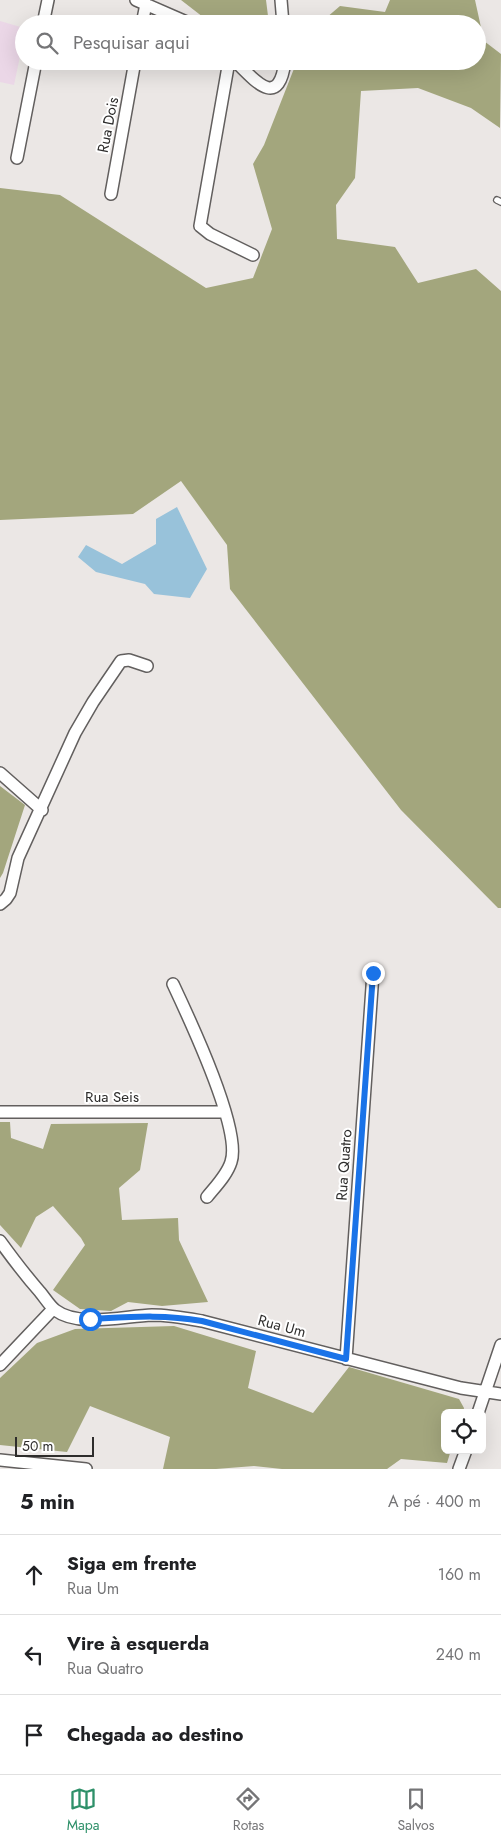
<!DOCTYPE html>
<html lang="pt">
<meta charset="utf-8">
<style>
:root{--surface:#fff;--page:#f2f2f2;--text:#202124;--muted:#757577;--line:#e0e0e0;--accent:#2e9069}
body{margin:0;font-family:Jost,sans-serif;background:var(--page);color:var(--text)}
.controls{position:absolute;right:15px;bottom:15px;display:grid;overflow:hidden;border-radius:8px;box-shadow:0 5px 20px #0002}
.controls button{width:45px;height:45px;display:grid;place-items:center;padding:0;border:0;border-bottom:1px solid var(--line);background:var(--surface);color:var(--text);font:25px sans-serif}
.scale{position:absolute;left:15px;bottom:12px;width:79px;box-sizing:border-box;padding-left:5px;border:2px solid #2e2d2c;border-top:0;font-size:14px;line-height:18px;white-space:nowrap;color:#2e2d2c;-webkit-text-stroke:4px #fff;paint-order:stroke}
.stop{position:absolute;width:15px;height:15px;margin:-11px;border:4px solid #1a73e8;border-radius:50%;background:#fff}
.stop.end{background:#1a73e8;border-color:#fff;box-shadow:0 1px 5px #0008}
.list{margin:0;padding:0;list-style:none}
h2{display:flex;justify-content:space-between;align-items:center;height:65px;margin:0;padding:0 20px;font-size:21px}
h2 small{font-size:16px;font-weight:400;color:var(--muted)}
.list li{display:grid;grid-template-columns:32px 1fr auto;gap:15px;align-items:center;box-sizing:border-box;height:80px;padding:0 20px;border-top:1px solid var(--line)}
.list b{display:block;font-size:19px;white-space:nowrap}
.list p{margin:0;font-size:16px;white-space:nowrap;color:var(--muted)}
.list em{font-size:16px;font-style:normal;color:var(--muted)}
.icon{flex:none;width:28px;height:28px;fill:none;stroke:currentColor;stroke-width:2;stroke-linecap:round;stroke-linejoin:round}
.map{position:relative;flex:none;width:501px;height:1469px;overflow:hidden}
.search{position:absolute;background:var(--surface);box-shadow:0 5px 20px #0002;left:15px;right:15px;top:15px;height:55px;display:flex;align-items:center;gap:12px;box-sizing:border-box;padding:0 18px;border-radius:28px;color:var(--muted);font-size:19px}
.sheet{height:305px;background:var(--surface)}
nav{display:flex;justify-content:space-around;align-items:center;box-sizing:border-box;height:70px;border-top:1px solid var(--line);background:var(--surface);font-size:14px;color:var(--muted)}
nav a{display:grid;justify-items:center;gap:2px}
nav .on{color:var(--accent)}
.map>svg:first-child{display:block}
.education{fill:#ebd7e7}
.forest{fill:#a3a67d}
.water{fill:#98c2da}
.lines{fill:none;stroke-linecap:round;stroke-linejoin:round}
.lane-casing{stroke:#625f5e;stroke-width:8}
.street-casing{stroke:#625f5e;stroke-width:14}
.lane{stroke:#fff;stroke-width:5.5}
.street{stroke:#fff;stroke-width:11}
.route{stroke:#1a73e8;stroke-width:6}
.labels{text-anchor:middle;stroke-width:4;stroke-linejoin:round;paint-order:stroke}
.street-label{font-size:15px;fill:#2e2d2c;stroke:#fff}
</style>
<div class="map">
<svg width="501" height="1469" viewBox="0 0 501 1469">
<rect width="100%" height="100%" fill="#ebe7e5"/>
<path class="education" d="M0,21L24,28V37L14,85L0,82Z"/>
<path class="forest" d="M181,0H266L269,24H212Z
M390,0H475L484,41L501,54L500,128L471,108L418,88L361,91L355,178L336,205L337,239L395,247L418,283L476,269L501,291V908H498L401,810L230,589L227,545L181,481L133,514L0,520V188L60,195L206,288L253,278L272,229L253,164L264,145L297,61H477V24H319L340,6L385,12Z
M0,786L25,805L3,873L0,878Z
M0,1122H10L11,1138L43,1149L51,1124L148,1123L140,1170L119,1188L122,1220L178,1218L179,1240L208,1302L162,1306L128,1302L111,1311L80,1309L53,1290L85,1245L81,1238L53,1206L36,1217L21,1248L0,1225Z
M174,1326L256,1351L248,1388L313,1413L349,1367L459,1399L464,1408L463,1413H445V1450H451L447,1463L401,1459L387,1469H282L254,1466L216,1469H163L170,1437L90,1406L67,1452L0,1445V1378L37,1343L75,1329Z"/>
<path class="water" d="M177,507L207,569L190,598L154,594L145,584L96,572L78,557L86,545L122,564L156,544V519Z"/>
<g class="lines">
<defs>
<path id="lane" d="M497,200L501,202"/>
<path id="street" d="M136,0L191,24
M281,0L283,24
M43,24L48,0
M142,24L146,4
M229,61L200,226L210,234L253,255
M235,61C255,81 279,110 285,61
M17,158L36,61
M111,194L135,61
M0,773L42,810
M0,904L6,899L10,893L18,858L75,733L93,702L121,661L129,660L147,666
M173,984C189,1018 242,1130 231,1162C227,1175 215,1187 207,1197
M0,1112H224
M0,1241C13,1259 26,1276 40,1292C45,1298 49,1305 55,1310C79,1328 124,1316 152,1315C169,1315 185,1318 202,1321L461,1388L501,1394
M346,1359L373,973
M0,1365L53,1309
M478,1413L501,1345
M0,1460L86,1469
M459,1469L466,1450"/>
</defs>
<use href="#lane" class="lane-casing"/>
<use href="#street" class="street-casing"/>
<use href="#lane" class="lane"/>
<use href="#street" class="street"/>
</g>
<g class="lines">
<path class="route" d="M90,1319C130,1317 162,1314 202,1321L346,1359L373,973"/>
</g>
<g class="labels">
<g class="street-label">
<text transform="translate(108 125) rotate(-79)" y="5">Rua Dois</text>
<text x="112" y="1102">Rua Seis</text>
<text transform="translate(344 1165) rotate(-86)" y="5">Rua Quatro</text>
<text transform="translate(282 1326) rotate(15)" y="5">Rua Um</text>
</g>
</g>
</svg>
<div class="controls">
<button><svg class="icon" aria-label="locate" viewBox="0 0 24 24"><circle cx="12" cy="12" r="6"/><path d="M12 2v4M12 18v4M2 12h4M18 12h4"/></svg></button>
</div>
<div class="scale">50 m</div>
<div class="stop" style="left:90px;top:1319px"></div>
<div class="stop end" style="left:373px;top:973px"></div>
<div class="search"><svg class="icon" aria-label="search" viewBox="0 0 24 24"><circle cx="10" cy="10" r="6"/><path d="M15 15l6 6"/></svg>Pesquisar aqui</div>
</div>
<section class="sheet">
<h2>5 min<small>A pé · 400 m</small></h2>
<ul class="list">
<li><svg class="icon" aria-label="ahead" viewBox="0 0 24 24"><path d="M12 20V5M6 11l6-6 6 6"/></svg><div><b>Siga em frente</b><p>Rua Um</p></div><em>160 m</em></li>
<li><svg class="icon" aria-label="left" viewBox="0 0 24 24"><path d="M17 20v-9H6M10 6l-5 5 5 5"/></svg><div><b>Vire à esquerda</b><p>Rua Quatro</p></div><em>240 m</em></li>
<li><svg class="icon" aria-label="arrive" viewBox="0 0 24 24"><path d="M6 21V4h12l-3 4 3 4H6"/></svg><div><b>Chegada ao destino</b></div></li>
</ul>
</section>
<nav>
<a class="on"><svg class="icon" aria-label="map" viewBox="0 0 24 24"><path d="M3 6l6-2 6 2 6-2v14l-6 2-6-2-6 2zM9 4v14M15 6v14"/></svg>Mapa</a>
<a><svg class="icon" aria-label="directions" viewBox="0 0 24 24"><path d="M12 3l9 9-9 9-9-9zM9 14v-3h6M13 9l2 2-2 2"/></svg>Rotas</a>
<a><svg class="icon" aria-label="saved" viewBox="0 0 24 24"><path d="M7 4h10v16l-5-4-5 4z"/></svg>Salvos</a>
</nav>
